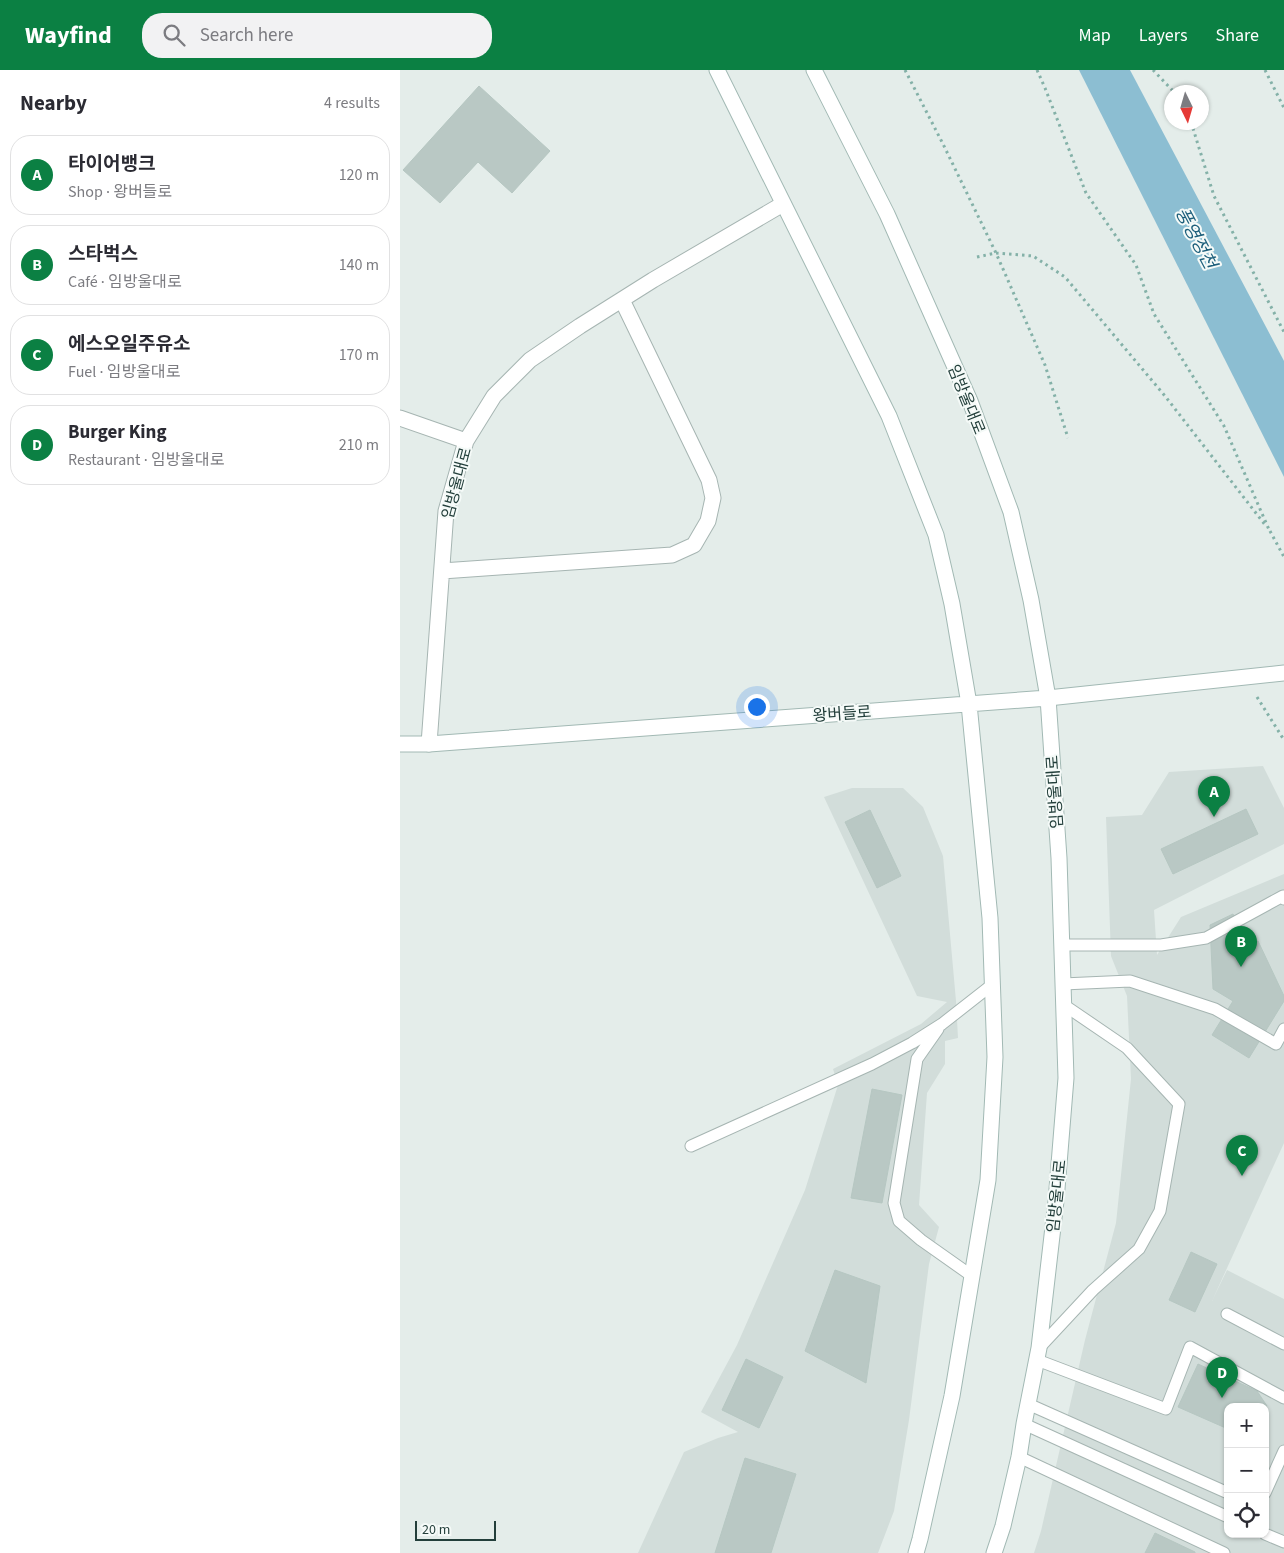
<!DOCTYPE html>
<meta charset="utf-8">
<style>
:root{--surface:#fff;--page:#f2f2f3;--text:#2b2b33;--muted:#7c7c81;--line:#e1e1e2;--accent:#0b8043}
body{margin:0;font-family:"Source Sans 3","Noto Sans KR",sans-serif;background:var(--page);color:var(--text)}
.controls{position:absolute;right:15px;bottom:15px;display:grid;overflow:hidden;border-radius:10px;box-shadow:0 1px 4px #0004}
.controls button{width:45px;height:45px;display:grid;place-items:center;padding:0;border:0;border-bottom:1px solid var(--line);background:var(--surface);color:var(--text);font:25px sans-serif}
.compass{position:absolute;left:764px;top:15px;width:45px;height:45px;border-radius:50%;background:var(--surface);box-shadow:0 1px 4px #0004;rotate:175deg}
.scale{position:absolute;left:15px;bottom:12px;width:81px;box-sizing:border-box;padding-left:5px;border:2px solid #233f3b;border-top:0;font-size:14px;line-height:18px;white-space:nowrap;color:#233f3b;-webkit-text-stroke:4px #f5faf8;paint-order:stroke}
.you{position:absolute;left:356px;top:636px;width:18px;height:18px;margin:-12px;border:4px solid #fff;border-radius:50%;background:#1a73e8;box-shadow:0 0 0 8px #1a73e833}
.badge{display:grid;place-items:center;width:32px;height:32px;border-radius:50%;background:var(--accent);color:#fff;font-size:16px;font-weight:700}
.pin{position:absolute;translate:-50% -41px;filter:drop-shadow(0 1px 2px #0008)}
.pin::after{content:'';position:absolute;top:26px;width:18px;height:15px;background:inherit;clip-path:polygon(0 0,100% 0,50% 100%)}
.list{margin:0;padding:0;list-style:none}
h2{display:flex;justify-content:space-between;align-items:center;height:65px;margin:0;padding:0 20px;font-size:21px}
h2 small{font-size:16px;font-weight:400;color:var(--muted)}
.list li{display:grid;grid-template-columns:32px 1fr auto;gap:15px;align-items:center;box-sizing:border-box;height:80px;margin:0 10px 10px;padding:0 10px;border:1px solid var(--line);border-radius:20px}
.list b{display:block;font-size:19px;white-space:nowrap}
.list p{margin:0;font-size:16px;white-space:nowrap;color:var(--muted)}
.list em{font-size:16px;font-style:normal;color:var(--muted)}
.icon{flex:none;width:28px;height:28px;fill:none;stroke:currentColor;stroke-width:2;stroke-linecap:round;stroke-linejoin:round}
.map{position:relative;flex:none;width:884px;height:1483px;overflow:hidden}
header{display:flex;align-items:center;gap:30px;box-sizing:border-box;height:70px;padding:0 25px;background:var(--accent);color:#fff}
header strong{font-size:24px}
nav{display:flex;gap:28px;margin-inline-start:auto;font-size:18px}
.search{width:350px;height:45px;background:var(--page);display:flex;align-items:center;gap:12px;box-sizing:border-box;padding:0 18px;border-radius:20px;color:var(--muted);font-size:19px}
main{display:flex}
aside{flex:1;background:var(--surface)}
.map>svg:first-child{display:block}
.built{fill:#d2ddda;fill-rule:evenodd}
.water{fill:#8cbed2}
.building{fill:#b9c8c4;stroke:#b6c7c2}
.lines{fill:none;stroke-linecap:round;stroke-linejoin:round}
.service-casing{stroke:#a6b5b2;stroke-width:13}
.minor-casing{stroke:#a6b5b2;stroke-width:17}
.secondary-casing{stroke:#a2b9b4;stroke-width:17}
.path{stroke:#84b1a8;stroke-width:3;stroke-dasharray:2.5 4;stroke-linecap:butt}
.service{stroke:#fff;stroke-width:11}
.minor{stroke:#fff;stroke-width:15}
.secondary{stroke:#fff;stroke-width:15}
.labels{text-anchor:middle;stroke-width:4;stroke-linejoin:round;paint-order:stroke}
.street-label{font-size:16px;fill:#233f3b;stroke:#f5faf8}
.water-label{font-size:18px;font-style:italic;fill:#1d5f7b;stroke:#f5faf8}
</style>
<header>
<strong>Wayfind</strong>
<div class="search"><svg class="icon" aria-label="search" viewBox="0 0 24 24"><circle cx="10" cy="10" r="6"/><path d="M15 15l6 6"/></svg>Search here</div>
<nav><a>Map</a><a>Layers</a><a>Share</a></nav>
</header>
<main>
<aside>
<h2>Nearby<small>4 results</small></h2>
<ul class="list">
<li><span class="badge">A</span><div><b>타이어뱅크</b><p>Shop · 왕버들로</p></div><em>120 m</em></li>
<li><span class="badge">B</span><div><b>스타벅스</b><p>Café · 임방울대로</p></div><em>140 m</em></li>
<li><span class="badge">C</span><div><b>에스오일주유소</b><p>Fuel · 임방울대로</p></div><em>170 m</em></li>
<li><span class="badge">D</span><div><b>Burger King</b><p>Restaurant · 임방울대로</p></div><em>210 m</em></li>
</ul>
</aside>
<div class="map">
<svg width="884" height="1483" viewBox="0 0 884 1483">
<rect width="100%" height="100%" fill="#e4edea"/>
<path class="built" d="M863,696L884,738V774L754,840L757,885L781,847L884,804V1073L812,1231L827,1200L884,1229V1483H634L641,1461L685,1270L716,1153L731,1009L727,926L711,886L706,747L742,745L769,702ZM828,1337H865V1464H828Z
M452,718H503L523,737L543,786L556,931L558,968L545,971V994L527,1023L519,1135L539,1157L529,1194L509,1350L494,1441L478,1483H238L284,1382L318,1368L338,1362L301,1342L337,1275L405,1120L438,1015L433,999L521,954L547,932L517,926L424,727Z"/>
<path class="water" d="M679,0H730L884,291V407Z"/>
<path class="building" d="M79,16L150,81L112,123L78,92L40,133L3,100Z
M846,739L858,764L773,804L761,779Z
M470,740L501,806L477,818L445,752Z
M833,844L848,875L858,871L884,926V931L849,988L812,965L833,931L813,919L810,855Z
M472,1019L502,1025L482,1133L451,1128Z
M791,1182L817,1194L795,1242L769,1230Z
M435,1200L480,1216L466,1313L405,1281Z
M346,1289L383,1307L359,1358L322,1340Z
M798,1294L857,1321L867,1336L865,1339V1337H828V1359L778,1337Z
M345,1388L396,1404L371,1483H315Z
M755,1463L795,1482V1483H745Z"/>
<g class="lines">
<defs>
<path id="service" d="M663,875H761L806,868L883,826L884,829
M663,914L730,911L815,939L876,974L884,959
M538,959L517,989L494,1133L499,1151L521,1170L572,1206
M291,1076L472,994L512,973L542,954L593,914
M827,1244L884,1274
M639,1278L693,1220L739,1179L760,1141L779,1034L727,978L664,935
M637,1290L766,1339L790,1277L884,1328
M628,1334L828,1423
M624,1354L828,1447
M619,1387L824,1483
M865,1423L884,1381
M865,1464L884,1472"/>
<path id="minor" d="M0,348L66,371
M42,501L272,485L294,475L308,451L313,428L309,410L222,230
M29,674L46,441L66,371L94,326L130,290L180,256L253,210L383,134"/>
<path id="secondary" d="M317,0L489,346L536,465L552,534L569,634L590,848L595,987L588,1110L552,1326L520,1469L516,1483
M414,0L487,144L570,331L611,442L631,530L648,628L659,788L666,1008L656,1131L639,1278L624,1354L619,1387L603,1456L594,1483
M0,674H29L648,628L884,603"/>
</defs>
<use href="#service" class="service-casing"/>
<use href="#minor" class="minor-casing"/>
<use href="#secondary" class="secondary-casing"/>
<path class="path" d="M505,0L543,74L596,183L645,295L668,368
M637,0L645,18L686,123L736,195L754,244L824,356L870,462
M753,0L774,22
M865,0L884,38
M791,52L814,126L884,262
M577,187L596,183L633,186L665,207L765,326L866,456
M870,461L884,487
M857,627L884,670"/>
<use href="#service" class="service"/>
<use href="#minor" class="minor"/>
<use href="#secondary" class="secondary"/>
</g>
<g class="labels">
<g class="street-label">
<text transform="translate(567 329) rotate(68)" y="6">임방울대로</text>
<text transform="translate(56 413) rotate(-75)" y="6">임방울대로</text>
<text transform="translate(442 643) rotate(-4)" y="6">왕버들로</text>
<text transform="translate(654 722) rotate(-94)" y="6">임방울대로</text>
<text transform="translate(656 1126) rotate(-84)" y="6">임방울대로</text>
</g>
<g class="water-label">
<text transform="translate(796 168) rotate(62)" y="6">풍영정천</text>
</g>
</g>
</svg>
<div class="controls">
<button>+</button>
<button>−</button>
<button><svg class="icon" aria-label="locate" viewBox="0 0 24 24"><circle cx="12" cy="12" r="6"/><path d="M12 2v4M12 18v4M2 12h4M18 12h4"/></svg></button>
</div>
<svg class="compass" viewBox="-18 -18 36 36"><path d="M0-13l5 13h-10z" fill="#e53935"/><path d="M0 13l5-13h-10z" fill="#7c7c81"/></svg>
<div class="scale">20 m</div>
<div class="you"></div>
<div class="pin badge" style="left:814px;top:747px">A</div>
<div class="pin badge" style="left:841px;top:897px">B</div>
<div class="pin badge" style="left:842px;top:1106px">C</div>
<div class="pin badge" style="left:822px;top:1328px">D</div>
</div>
</main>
